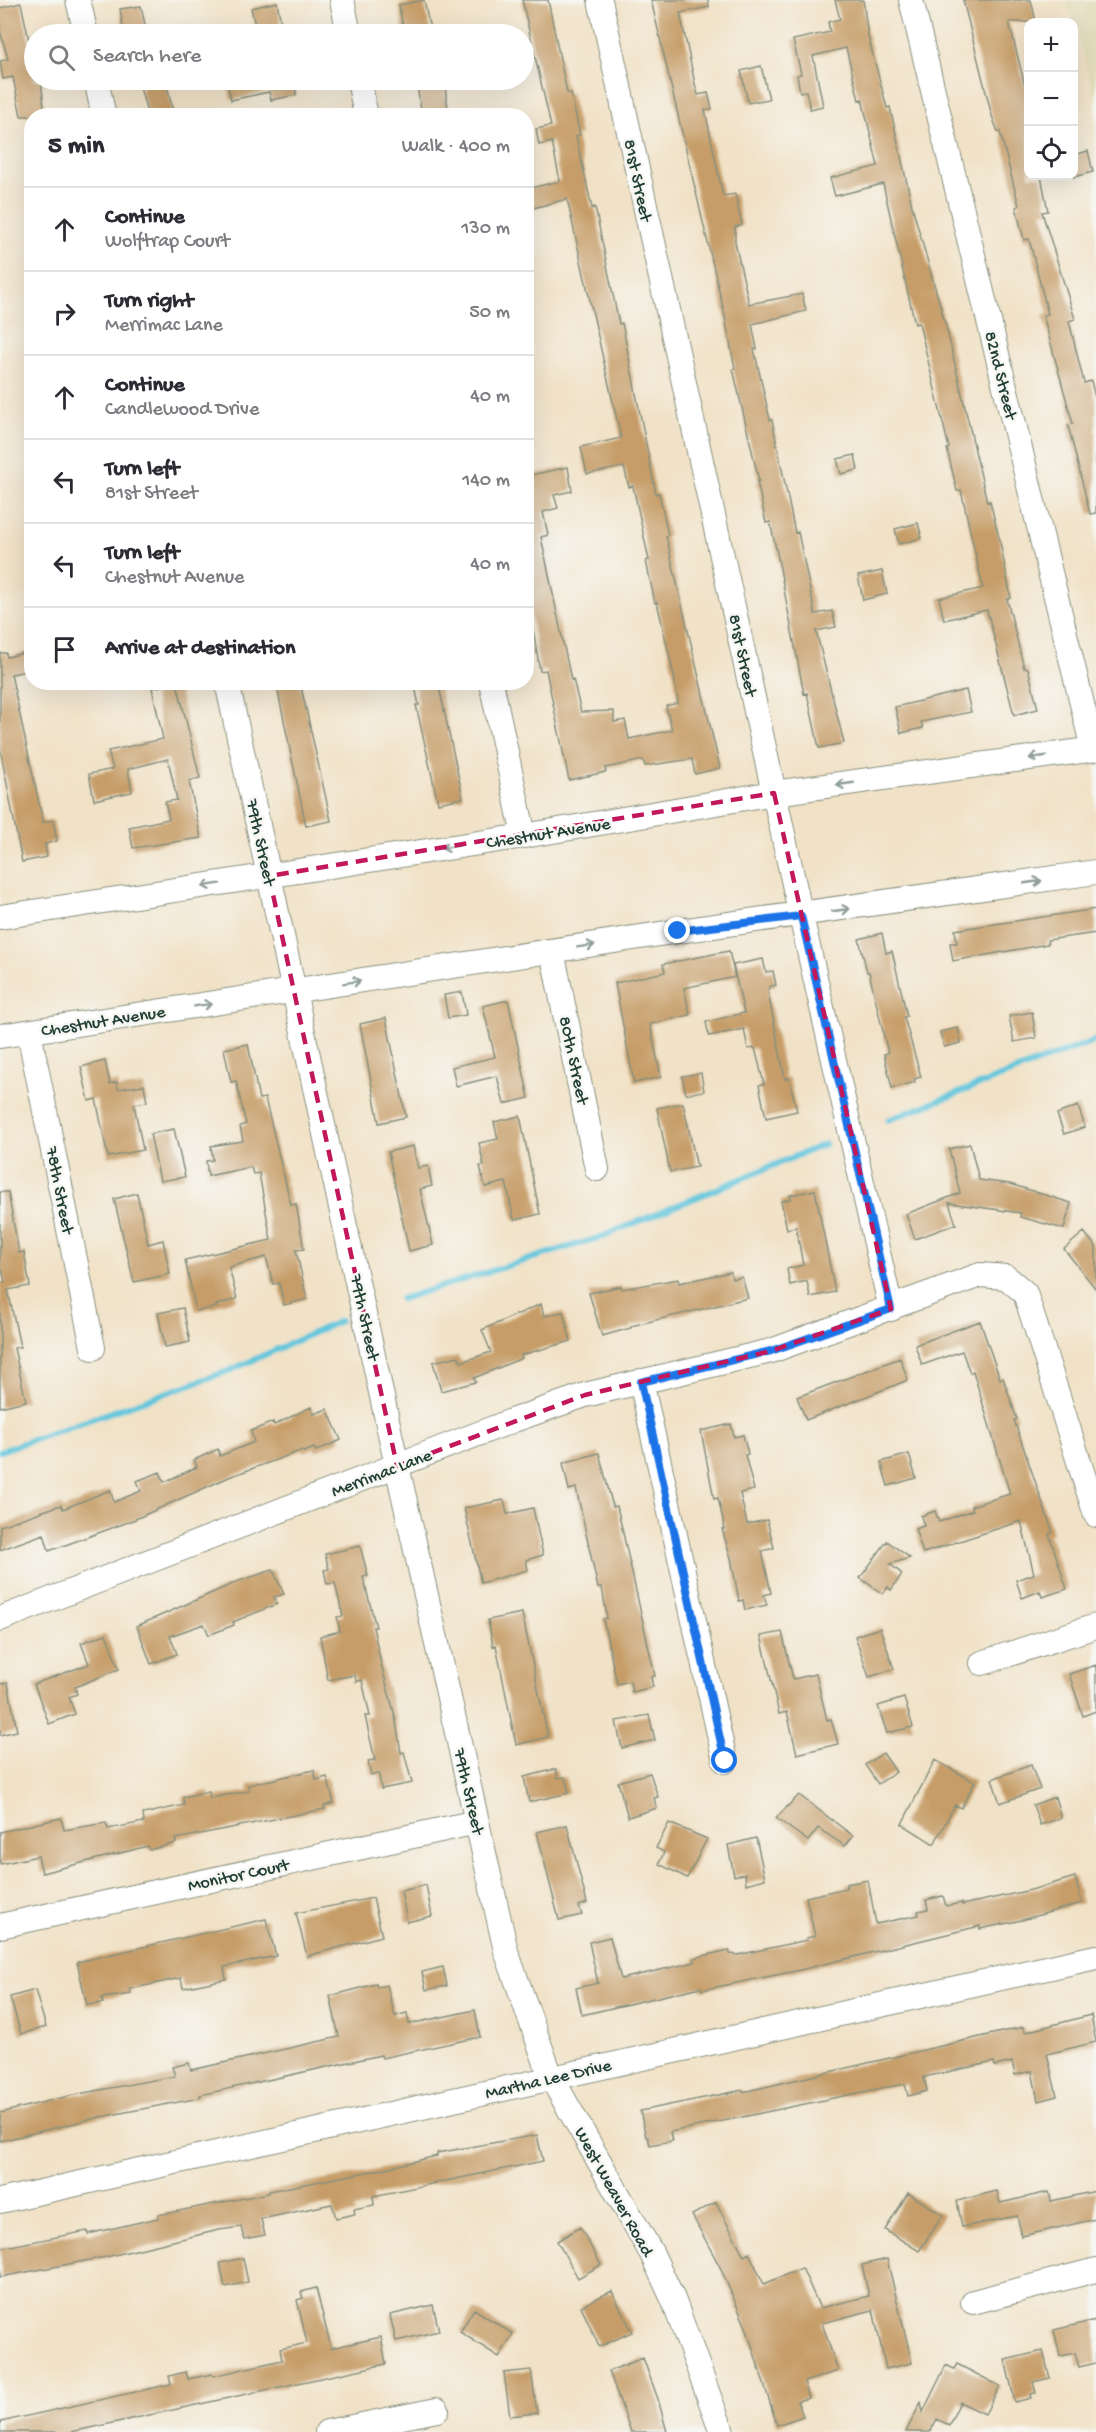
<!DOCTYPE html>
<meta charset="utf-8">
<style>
:root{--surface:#fff;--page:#f7f7f7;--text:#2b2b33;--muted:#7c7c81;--line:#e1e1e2}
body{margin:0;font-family:"Gochi Hand",sans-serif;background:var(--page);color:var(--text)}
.controls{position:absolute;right:18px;top:18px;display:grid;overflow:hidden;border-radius:12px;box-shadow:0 6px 24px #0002}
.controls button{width:54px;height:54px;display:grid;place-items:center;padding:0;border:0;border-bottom:2px solid var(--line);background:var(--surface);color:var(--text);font:30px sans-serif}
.stop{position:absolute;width:18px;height:18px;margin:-14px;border:4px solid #1a73e8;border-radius:50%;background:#fff}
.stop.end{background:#1a73e8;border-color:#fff;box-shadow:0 2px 6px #0008}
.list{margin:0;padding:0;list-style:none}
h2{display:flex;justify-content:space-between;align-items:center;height:78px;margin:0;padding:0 24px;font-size:26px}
h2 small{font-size:20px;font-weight:400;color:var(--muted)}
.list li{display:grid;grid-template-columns:39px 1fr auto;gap:18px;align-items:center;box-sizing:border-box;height:84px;padding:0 24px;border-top:2px solid var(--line)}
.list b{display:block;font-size:22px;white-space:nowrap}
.list p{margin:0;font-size:20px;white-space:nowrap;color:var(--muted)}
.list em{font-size:20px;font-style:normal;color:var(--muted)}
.icon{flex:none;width:33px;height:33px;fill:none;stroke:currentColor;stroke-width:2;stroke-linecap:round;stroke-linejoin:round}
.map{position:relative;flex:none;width:1096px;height:2432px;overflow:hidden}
.search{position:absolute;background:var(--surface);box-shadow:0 6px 24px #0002;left:24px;top:24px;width:510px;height:66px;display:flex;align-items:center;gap:15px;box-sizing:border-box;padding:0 21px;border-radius:33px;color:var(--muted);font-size:22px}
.panel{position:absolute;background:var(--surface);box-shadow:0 6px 24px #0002;left:24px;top:108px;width:510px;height:582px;border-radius:24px}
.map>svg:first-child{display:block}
.built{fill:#e2dcba}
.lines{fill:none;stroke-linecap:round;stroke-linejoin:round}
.stream{stroke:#60c6dd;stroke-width:6}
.building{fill:#c69d67}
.minor-casing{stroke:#88907e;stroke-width:26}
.minor{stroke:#fff;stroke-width:24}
.oneway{stroke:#8f9e9a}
.route{stroke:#1a73e8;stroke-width:8}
.marked{fill:none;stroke:#c2185b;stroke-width:4.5;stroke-dasharray:12 8;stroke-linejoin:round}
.labels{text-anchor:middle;stroke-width:5;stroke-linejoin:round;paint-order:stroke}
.street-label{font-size:18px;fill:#1f3d34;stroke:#f6f6f2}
</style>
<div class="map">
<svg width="1096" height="2432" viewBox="0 0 1096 2432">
<rect width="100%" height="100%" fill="#f6f6f2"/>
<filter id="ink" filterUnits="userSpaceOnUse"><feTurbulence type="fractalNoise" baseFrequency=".0167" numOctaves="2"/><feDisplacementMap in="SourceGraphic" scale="12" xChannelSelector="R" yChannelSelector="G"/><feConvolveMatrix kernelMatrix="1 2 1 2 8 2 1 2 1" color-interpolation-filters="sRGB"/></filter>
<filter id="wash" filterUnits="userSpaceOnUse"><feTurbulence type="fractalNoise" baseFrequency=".008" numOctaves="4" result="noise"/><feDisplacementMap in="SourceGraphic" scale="24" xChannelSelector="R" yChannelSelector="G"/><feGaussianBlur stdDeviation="1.35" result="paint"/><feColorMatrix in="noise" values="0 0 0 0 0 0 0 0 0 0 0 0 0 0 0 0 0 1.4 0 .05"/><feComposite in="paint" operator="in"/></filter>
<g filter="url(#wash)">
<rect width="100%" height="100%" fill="#f1e2c7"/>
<path class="built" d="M1065,0H1096V103L1074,22Z"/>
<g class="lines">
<path class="stream" d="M888,1120L1096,1040
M401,1299L601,1237L825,1144
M0,1451L231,1370L340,1321"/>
</g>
<g id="blocks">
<path class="building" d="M424,0L431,34H404L399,5Z
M522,0H548L567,93H571L580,135L576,136L592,208L595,207L619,324L622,323L656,494L659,493L668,535L666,536L720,768L695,774L692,759L645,766L643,760L605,768L606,772L569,780L546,670L540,671L526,588V476L568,467L572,491L554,495L558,508L543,512L548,535L541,537L571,680L573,679L581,712L614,711V722L625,720L629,739L672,730L666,706L678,703L674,676L657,602L655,603L646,561L649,560L633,486L629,487L624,467L587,474L581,447L621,438L567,199L526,210V189L560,181L552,142L539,145L536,129L551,126Z
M651,0H708L709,7L680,13L695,84L698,95L708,93L712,109L705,110L723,196L735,194L742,225L735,227V242L749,304L802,294L806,311L752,324L757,349H754L770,420H772L795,533L798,532L815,614L832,611L836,627L816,631L844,743L819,748L807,693L804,694L777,553L770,522L766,523L757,481H759L733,369L735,368L724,312Z
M835,0H863L868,36L887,108L890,107L912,206L947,330L987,502L990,501L1000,542L1011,598L1007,599L1024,668H1028L1038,709L1014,715L987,610L944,620L939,598L983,588L961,490L957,491L947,449L949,448L919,323L915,324L883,184L835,196L830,178L878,166L862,99L859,100L846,48L813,56L823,106L810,109L806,91L800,92L797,75L801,74L793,40L830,32L828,22L840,19Z
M963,0H1031L1036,22H1009L1026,90H1029V176H1041L1048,211L1042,212L1075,319L1069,321L1084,383L1091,381L1096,401V513L1090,514L1068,425L1073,424L1043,315L1048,314L1029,239L1024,240L1016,207L1019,206L1000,132H998L992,116Z
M277,2L283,34H257L251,8Z
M21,3L32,54H34V80H41L45,116H21L13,77L3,79L0,61L8,59L0,31V8Z
M141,6L147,34H124L120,9Z
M761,66L769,99L748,103L741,71Z
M256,80H295L296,95L271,100L269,92L231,100L228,86Z
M416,80H444L449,116H422Z
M166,81L174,116H148L140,87Z
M1088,151L1093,172L1074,177V155Z
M855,455L858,470L841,474L837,459Z
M918,523L922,538L899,544L895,529Z
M882,571L887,594L863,600L858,576Z
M32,651V670L11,674L43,822L53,820L57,841L45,844L47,857L22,862L0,748V653H6L7,657Z
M276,682H300L331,821L306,826Z
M414,682H438L463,798L438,803L416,705H419Z
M177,683L200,778L189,781L201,838L133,848L129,827L169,819L165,802L177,800L168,759L128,769L132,792L94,800L89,774L113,769L108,751L163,739L152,688Z
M966,690L971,712L921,722L923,728L901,733L895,707Z
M1096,909V933L1047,940L1048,944L953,961L950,943H957L955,930Z
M882,933L886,953L892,951L907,1016L904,1017L921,1077L914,1079L915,1082L892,1088L884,1054L888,1053L869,972H867L859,939Z
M729,951L735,977L684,988L690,1015L650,1024L661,1077L634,1083L615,983L665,972L663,964Z
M763,959L766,972L773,971L776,985L769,987L768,992L785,1079L789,1078L797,1111L766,1118L759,1085L764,1084L755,1048L748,1049L744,1029L709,1036L706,1022L744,1013L733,965Z
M462,992L466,1015L448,1018L444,995Z
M508,1000L529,1098L504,1104L497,1076L456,1086L452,1067L495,1057L483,1006Z
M1032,1012L1036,1038L1014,1042L1009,1016Z
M386,1018L406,1117L379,1123L360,1024Z
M958,1028L961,1043L944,1047L940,1032Z
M248,1044L259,1099L265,1098L291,1205L296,1204L304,1249L296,1250L307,1299L284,1305L279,1283L273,1284L266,1257L229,1267L237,1299L216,1305L217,1307L196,1311L185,1260L271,1240L259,1173L253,1174L251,1167L208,1176L206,1161L213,1160L211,1146L243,1141L240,1126L246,1124L236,1081L231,1082L224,1049Z
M105,1061L110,1084L117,1082L118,1089L144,1085L147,1102L134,1104L143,1150L108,1157L96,1099L89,1101L81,1067Z
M701,1073L704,1091L686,1094L682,1076Z
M683,1103L697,1167L670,1172L657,1108Z
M1078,1106L1085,1127L1064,1134L1057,1114Z
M520,1116L540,1214L514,1220L506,1182L485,1187L480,1166H484L479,1143L498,1139L494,1122Z
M174,1129L185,1177L160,1181L150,1134Z
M970,1144L979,1180L1010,1184L1071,1203L1064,1229L1020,1217L1021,1213L949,1203L956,1224L915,1239L906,1214L960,1193L949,1149Z
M413,1146L418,1168L428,1166L432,1186L420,1189L433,1245L409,1251L388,1152Z
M815,1190L835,1292L810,1297L807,1281L790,1285L787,1269L803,1265L796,1227L787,1229L781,1201L791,1199L790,1195Z
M0,1192H8L19,1253L24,1252L30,1286L8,1290L20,1347L14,1348L26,1401L0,1407V1283L5,1282L2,1269H0Z
M137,1193L148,1244L163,1240L170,1274L134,1282L114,1199Z
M1084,1232L1096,1247V1289L1064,1249Z
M731,1272L732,1279L742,1277L748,1298L631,1326V1328L602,1336L589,1293L621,1286L622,1289L678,1279L679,1283Z
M541,1304L544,1316L563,1312L571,1341L521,1355L522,1358L474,1378L476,1382L441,1391L433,1362L458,1356L461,1362L491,1352L482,1330Z
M183,1308L190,1342L165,1347L158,1313Z
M980,1321L1000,1379L1003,1378L1017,1419L1014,1420L1053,1533L1049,1534L1067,1589L1042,1597L1040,1591L1022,1598L1016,1580L1034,1574L1021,1521L923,1553L915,1529L924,1526L921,1516L935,1511L939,1522L973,1510L971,1506L1010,1494L973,1371L970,1373L962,1351L922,1365L915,1345Z
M900,1358L908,1380L806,1420L797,1397Z
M311,1407L314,1414L327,1409L341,1440L316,1451L314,1448L304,1452L303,1450L229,1477L131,1521L49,1551L44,1534L0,1550V1526L61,1505L63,1509L110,1490L114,1502L141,1491L137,1481L160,1472L164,1482L197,1467L194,1460L218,1449L220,1456L254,1442L251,1431L273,1422L274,1425Z
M731,1424L734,1437L743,1435L748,1454L745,1455L754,1490L740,1493L747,1524L767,1520L774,1548L762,1551L771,1593L764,1595L767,1605L745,1610L743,1600L739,1601L731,1558L722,1529H725L718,1498L714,1499L701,1431Z
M599,1453L613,1507L617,1506L655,1676L651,1677L653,1687L632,1692L630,1681L617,1684L603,1619L607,1618L602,1587L598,1588L576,1488L569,1490L563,1463Z
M909,1454L916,1478L888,1486L881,1462Z
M504,1500L507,1514L533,1508L543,1555L526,1560L528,1570L481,1583L464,1508Z
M887,1541L910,1558L890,1564L902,1574L891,1590L888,1587L883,1594L860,1578Z
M360,1546L368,1576L363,1577L376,1627H373L381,1664L395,1716L401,1753L404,1752L412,1783L381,1789L379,1774L371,1775L368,1761L375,1760L365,1716H370L362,1680L356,1682L355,1675L328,1680L320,1636L340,1631L337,1617L343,1616L335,1583L327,1584L324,1570L329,1569L325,1554Z
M273,1570L284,1594L274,1597L277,1604L233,1622L234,1625L209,1635L204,1624L170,1636L177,1654L151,1664L137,1626L239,1581Z
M522,1613L548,1737L516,1745L496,1645L493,1646L488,1620Z
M880,1628L894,1669L869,1677L855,1636Z
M782,1632L793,1679L816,1674L827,1720L831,1719L838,1744L797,1754L787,1712L779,1714L761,1636Z
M106,1634L119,1669L75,1687L77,1694L69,1697L75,1714L49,1724L34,1684L89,1664L81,1643Z
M1096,1665V1711L1083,1716L1069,1674Z
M8,1683L17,1731L0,1735V1684Z
M904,1698L913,1727L887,1733L878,1706Z
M649,1715L655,1740L622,1748L616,1721Z
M883,1753L896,1772L878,1784L865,1765Z
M935,1760L975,1782L961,1808L955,1805L934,1844L902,1824Z
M1031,1765L1040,1789L1000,1803L992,1779Z
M556,1769L558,1778L565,1777L569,1793L529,1802L524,1777Z
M314,1770L316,1780L327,1777L334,1803L324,1806L325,1809L175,1839L176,1843L149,1850L148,1846L42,1873L38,1856L0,1864V1832L61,1818L64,1830L106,1823L108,1829L144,1822L143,1814L184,1805L183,1797L209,1791L210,1798L249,1791L248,1785Z
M650,1773L658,1797L654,1798L657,1808L628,1817L618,1782Z
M799,1795L853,1836L845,1846L818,1828L808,1841L776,1818Z
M1055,1797L1061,1818L1040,1825L1033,1805Z
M669,1823L707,1839L687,1878L659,1864L664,1852L656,1848Z
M567,1825L587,1903L579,1906L582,1915L559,1920L537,1832Z
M756,1838L765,1879L746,1884L745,1874L734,1876L728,1845Z
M1075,1877L1082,1903L1022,1920L980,1929V1926L796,1971L702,1990L701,1987L582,2015L576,1988L598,1983L589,1942L610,1937L621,1979L695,1962L694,1958L729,1950L730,1954L738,1955L807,1940L806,1938L815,1936L806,1897L846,1888V1884L868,1880L876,1924L919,1915L918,1911L928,1909L926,1900L943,1896L946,1906L962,1903V1905L1031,1890Z
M426,1885L432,1916L407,1922L401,1891Z
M373,1898L382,1936L307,1956L296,1913Z
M266,1919L276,1956L224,1967L226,1979L183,1988L181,1978L130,1989L131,1994L102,1998L103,2003L87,2005L77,1962Z
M443,1967L447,1986L426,1990L422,1972Z
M376,1984L377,1987L387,1985L395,2016L407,2013L409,2024L475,2010L480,2037L382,2058L381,2055L200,2095V2098L100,2117L0,2141V2113L73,2095L175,2076L172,2067L189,2063L191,2070L339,2037L330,1996Z
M35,1990L46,2027L21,2034L10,1997Z
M1091,2015L1096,2042L1047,2054L1057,2096L1038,2101L1032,2071L1015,2075L1012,2062L995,2066L994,2062L924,2077L927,2091L908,2096L905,2084L882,2088L670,2132L672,2141L650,2145L648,2137H646L640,2111L743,2090V2092L1023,2027L1025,2032Z
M537,2135L543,2161L373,2196L374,2205L354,2209L355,2214L336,2218L332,2204L261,2219L265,2235L244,2239L241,2227L219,2230L106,2257L0,2277V2248L87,2231L88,2234L158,2218V2215L269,2193V2191L382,2169L437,2156V2153Z
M997,2191L1000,2203L1049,2192L1051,2201L1096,2191V2219L1022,2236L1017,2216L962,2227L957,2201Z
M908,2193L943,2215L919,2251L885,2230Z
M716,2202L744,2256L749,2253L764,2284L802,2268L820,2308L869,2296L862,2265L887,2259L912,2363L886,2369L873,2310L822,2323L838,2371L804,2382L809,2398L797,2401L803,2416L777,2425L746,2327L720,2267L692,2215Z
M580,2227L601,2265L578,2278L557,2241Z
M243,2258L248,2282L225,2287L220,2263Z
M316,2288L331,2348L381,2337L386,2364L71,2432H0V2422L171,2384L169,2376L186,2372L188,2379L212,2374L213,2376L282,2360L280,2349L307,2343L297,2300L303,2298L301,2292Z
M612,2291L632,2332L599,2347L581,2306Z
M433,2305L439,2331L396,2341L390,2315Z
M474,2309L513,2334L499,2357L460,2332Z
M1096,2320V2363L1079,2367L1075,2353L1060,2356L1054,2330Z
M1043,2351L1050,2378L1033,2382L1036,2393L1030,2394L1031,2398L1015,2402L1005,2360Z
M643,2358L658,2399L667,2432H631L609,2371Z
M957,2364L1000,2386L985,2414L960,2402L949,2425L937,2419L930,2432H906L921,2402L923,2412L946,2365L954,2369Z
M531,2370L537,2413L510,2416L504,2373Z"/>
</g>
</g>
<g filter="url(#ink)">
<use href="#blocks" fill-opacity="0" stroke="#88907e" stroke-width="1.5"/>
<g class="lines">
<defs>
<path id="minor" d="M78,0L86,34
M342,0L349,34
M600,0L801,916L891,1309
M911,0L1093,749
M96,80L104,116
M359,80L366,116
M227,682L397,1466L506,1951L551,2077L652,2254L673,2299L722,2432
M491,682L524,836
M0,917L524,836L774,793L1096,749
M552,951L597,1169
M29,1032L93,1348
M0,1036L679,931L1096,872
M641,1381L725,1761
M0,1619L514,1420L585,1395L771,1351L980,1275L1006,1277L1025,1293L1096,1515
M982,1663L1096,1626
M0,1926L477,1822
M0,2201L1096,1957
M973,2302L1096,2270
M327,2432L437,2410"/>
</defs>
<use href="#minor" class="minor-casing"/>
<use href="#minor" class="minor"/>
</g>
<defs><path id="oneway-shaft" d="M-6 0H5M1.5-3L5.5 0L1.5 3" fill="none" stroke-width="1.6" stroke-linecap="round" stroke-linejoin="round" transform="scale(1.5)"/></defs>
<g class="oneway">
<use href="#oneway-shaft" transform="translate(1038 757) rotate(172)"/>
<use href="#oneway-shaft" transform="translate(845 784) rotate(172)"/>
<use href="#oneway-shaft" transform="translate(450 847) rotate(171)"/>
<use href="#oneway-shaft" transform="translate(1033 882) rotate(-8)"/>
<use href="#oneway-shaft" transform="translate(211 885) rotate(171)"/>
<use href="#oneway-shaft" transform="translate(841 910) rotate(-8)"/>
<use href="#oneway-shaft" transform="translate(586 946) rotate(-9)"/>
<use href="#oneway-shaft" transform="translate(352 982) rotate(-9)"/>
<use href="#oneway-shaft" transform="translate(203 1005) rotate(-9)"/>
</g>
</g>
<g class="lines" filter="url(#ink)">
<path class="route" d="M678,931L801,916L891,1309L771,1351L641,1382L725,1761"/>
</g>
<path class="marked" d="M774,793L891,1309L771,1351L585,1395L397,1466L269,876Z"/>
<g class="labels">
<g class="street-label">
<text transform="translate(639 180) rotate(78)" y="6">81st Street</text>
<text transform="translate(1002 375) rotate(76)" y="6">82nd Street</text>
<text transform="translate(744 655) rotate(78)" y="6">81st Street</text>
<text transform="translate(548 832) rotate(-9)" y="6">Chestnut Avenue</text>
<text transform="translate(262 842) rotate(78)" y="6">79th Street</text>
<text transform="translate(103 1020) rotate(-9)" y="6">Chestnut Avenue</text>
<text transform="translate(575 1060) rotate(78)" y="6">80th Street</text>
<text transform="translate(61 1190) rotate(79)" y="6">78th Street</text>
<text transform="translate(366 1317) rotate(78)" y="6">79th Street</text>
<text transform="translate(381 1472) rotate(-21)" y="6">Merrimac Lane</text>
<text transform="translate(470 1791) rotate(77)" y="6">79th Street</text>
<text transform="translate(238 1874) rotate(-12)" y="6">Monitor Court</text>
<text transform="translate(548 2078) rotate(-13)" y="6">Martha Lee Drive</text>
<text transform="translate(615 2191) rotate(61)" y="6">West Weaver Road</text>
</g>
</g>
</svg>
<div class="controls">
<button>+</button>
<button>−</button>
<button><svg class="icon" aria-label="locate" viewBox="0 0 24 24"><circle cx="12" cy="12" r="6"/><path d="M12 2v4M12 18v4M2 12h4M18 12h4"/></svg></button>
</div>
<div class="stop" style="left:725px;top:1761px"></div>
<div class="stop end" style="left:678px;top:931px"></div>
<div class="search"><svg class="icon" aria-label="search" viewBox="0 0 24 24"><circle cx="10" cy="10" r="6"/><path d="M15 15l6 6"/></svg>Search here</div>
<section class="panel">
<h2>5 min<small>Walk · 400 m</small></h2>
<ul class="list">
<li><svg class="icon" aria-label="ahead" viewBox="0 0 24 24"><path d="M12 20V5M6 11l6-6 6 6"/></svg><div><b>Continue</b><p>Wolftrap Court</p></div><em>130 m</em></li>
<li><svg class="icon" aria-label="right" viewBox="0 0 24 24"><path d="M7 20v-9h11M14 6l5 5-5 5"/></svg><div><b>Turn right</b><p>Merrimac Lane</p></div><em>50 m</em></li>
<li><svg class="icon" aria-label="ahead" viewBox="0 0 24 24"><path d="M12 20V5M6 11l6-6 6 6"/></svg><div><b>Continue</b><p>Candlewood Drive</p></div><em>40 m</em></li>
<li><svg class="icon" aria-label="left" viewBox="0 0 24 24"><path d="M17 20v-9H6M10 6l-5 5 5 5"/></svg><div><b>Turn left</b><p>81st Street</p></div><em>140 m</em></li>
<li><svg class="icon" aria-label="left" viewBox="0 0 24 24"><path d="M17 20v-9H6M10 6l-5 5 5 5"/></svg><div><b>Turn left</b><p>Chestnut Avenue</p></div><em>40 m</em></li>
<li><svg class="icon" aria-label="arrive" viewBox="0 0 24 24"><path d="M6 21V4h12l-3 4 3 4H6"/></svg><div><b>Arrive at destination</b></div></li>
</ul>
</section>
</div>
